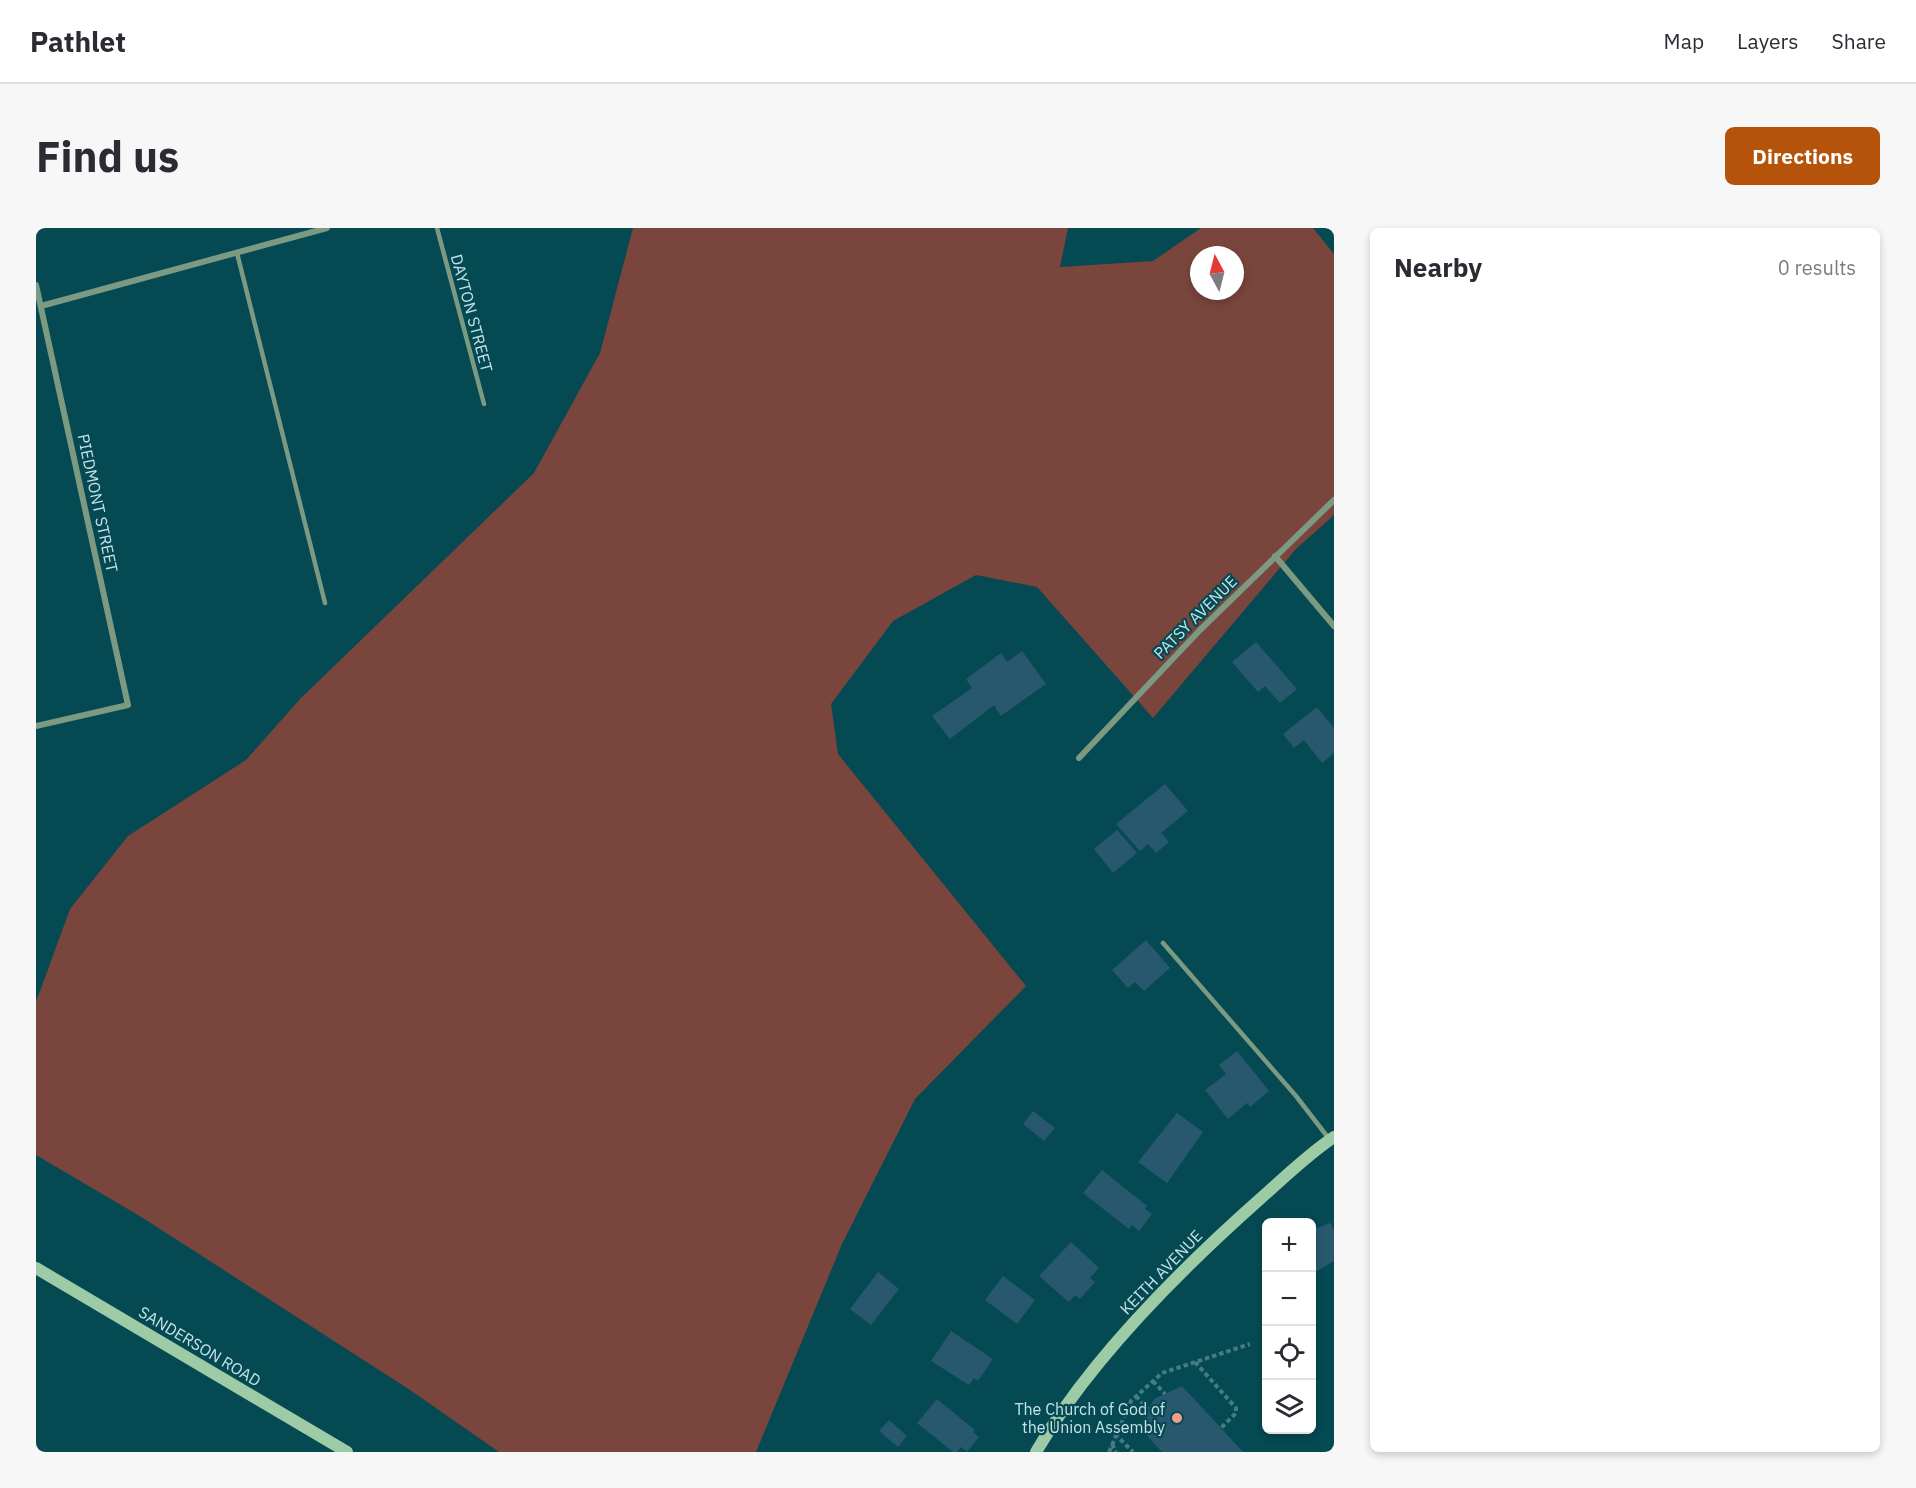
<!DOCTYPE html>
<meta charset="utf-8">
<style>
:root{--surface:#fff;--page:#f7f7f7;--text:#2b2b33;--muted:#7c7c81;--line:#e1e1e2;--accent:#b45309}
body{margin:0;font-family:"IBM Plex Sans",sans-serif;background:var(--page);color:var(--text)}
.controls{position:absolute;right:18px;bottom:18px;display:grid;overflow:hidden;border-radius:9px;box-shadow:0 3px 9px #0003}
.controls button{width:54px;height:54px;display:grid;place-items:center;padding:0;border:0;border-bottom:2px solid var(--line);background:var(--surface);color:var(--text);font:30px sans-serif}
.compass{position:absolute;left:1154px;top:18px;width:54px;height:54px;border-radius:50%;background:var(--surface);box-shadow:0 3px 9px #0003;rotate:353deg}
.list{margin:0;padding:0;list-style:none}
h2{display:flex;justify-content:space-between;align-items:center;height:78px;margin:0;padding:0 24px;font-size:26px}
h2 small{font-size:20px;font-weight:400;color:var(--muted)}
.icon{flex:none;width:33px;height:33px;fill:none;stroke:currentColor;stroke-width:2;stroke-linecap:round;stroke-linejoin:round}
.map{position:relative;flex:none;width:1298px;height:1224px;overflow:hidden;border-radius:9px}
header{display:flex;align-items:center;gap:36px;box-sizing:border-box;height:84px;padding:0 30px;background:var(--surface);border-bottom:2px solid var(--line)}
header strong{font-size:28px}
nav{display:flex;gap:33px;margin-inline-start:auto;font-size:21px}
.intro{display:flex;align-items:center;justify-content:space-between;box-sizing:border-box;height:144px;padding:0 36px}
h1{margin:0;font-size:42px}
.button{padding:15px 27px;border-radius:9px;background:var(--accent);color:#fff;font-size:21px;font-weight:700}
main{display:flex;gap:36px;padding:0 36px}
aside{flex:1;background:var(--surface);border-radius:9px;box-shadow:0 3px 9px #0003}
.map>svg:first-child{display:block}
.green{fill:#7a453c;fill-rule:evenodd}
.building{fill:#28586e}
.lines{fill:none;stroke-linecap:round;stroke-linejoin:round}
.path{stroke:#447b84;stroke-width:4;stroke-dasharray:4.5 3;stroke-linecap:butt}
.lane{stroke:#7c9a82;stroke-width:4.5}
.street{stroke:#7c9a82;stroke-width:6}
.secondary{stroke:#9ccba6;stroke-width:12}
.poi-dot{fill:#f59d8d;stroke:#054953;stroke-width:2}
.labels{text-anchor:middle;stroke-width:4.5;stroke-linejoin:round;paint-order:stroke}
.street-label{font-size:16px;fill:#c5e2e7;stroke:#054953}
.poi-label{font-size:16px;fill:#c5e2e7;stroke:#054953;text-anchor:end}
</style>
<header>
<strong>Pathlet</strong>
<nav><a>Map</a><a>Layers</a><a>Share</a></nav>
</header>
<div class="intro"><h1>Find us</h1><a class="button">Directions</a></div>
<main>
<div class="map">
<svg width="1298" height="1224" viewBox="0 0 1298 1224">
<rect width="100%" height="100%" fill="#054953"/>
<path class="green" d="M597,0H1032L1024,39L1117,33L1165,0H1277L1298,26V287L1260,321L1117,490L1001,359L940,347L857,393L795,476L802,526L990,758L879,871L806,1016L720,1224H463L374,1162L107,990L0,927V774L34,681L92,608L210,532L264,471L498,245L564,125ZM1163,27H1199V63H1163Z"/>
<path class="building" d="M1220,414L1261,461L1244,475L1229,458L1222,464L1196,434Z
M986,423L1010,456L965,488L958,477L914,511L896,488L936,460L930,451L965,425L971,434Z
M1281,479L1298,500V525L1286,535L1268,512L1258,520L1247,506Z
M1129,556L1152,583L1125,605L1133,614L1120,625L1112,616L1104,623L1080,596Z
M1081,602L1101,625L1077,645L1058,621Z
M1110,712L1134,740L1108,763L1099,754L1092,760L1076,742Z
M1201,823L1233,863L1214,879L1211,875L1192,891L1169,862L1190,846L1183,837Z
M997,883L1019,900L1008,913L987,896Z
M1141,885L1167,904L1131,955L1102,934Z
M1066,942L1111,978L1109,981L1116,986L1103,1003L1096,997L1093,1001L1047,965Z
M1294,995L1298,1002V1033L1276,1046V1002Z
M1035,1014L1063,1040L1054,1050L1059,1054L1044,1071L1039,1067L1033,1074L1003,1048Z
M842,1044L863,1061L835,1097L814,1081Z
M967,1048L999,1072L981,1096L949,1072Z
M915,1103L957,1131L942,1153L938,1150L933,1157L895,1133Z
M1146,1158L1185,1200L1207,1224H1126L1103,1199L1118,1171Z
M901,1171L939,1202L937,1204L943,1209L931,1224L925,1219L921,1224H917L881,1195Z
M853,1192L871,1208L862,1219L843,1203Z"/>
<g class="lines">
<path class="path" d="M1159,1134L1200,1180V1185L1185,1200
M1117,1153L1129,1166
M1100,1168L1112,1181
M1079,1206L1097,1224
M1076,1216L1080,1224
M1073,1224L1095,1173L1126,1145L1214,1116"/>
<path class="lane" d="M401,0L448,176
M201,25L289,375
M1127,715L1260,868L1294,912"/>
<path class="street" d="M1297,0L1298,1
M0,57L92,477L0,498
M5,78L291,0
M1239,328L1298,398
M1043,530L1164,402L1298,272"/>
<path class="secondary" d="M0,1040L311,1224
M1000,1224C1054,1131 1144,1042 1224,971C1248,950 1271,927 1298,909"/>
</g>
<circle class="poi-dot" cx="1141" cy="1190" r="6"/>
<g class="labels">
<g class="street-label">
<text transform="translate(436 85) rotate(75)" y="6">DAYTON STREET</text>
<text transform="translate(62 275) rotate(78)" y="6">PIEDMONT STREET</text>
<text transform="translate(1159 389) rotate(-45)" y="6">PATSY AVENUE</text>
<text transform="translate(1125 1044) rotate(-46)" y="6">KEITH AVENUE</text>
<text transform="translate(164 1118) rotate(31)" y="6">SANDERSON ROAD</text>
</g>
<g class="poi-label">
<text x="1129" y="1187">The Church of God of<tspan x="1129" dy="18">the Union Assembly</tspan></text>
</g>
</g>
</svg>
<div class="controls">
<button>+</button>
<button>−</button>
<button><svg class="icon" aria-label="locate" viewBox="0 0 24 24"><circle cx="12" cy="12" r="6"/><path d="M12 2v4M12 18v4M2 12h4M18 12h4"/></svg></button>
<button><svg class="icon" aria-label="layers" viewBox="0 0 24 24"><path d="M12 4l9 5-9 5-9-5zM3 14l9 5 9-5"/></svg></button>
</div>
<svg class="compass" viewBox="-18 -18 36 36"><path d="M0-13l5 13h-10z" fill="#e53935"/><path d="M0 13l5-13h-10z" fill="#7c7c81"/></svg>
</div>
<aside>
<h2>Nearby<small>0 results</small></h2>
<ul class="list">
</ul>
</aside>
</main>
